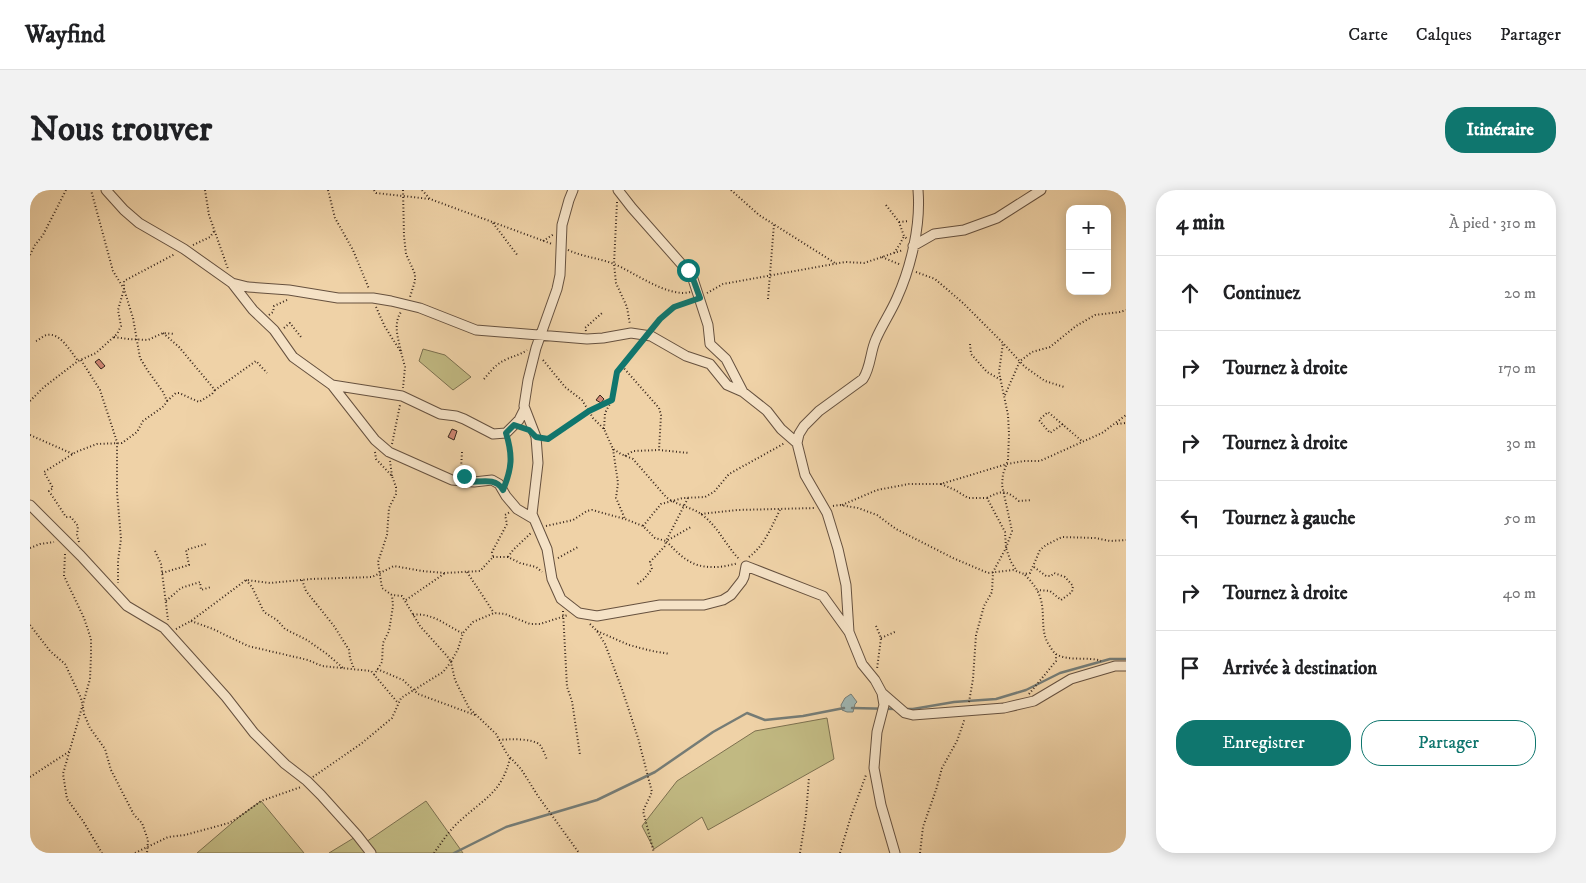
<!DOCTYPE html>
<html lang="fr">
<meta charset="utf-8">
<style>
:root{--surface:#fff;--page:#f2f2f2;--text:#202124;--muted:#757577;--line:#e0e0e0;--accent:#0f766e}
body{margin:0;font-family:"IM FELL DW Pica",serif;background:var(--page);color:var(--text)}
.controls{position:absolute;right:15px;top:15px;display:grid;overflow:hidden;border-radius:10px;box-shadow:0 2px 12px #0003}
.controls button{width:45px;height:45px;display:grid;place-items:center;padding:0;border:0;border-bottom:1px solid var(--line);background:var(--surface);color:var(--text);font:25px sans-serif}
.stop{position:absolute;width:15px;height:15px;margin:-11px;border:4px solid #0f766e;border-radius:50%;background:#fff}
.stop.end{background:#0f766e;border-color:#fff;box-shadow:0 1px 5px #0008}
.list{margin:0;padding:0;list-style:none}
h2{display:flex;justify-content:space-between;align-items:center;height:65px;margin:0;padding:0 20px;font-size:21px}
h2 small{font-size:16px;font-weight:400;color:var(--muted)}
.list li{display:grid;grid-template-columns:32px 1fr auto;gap:15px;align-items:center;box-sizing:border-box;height:75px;padding:0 20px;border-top:1px solid var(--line)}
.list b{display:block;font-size:19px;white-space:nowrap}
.list em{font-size:16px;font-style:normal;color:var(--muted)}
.actions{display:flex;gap:10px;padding:15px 20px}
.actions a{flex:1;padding:11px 0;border:1px solid var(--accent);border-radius:20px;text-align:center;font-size:18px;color:var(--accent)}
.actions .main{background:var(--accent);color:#fff}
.icon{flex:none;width:28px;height:28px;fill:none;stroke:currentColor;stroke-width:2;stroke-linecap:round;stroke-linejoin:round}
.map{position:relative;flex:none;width:1096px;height:663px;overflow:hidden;border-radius:20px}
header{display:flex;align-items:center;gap:30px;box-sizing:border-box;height:70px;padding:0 25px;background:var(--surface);border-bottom:1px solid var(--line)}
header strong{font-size:24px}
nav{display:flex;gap:28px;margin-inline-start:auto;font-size:18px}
.intro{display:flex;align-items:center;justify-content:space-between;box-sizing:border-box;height:120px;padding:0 30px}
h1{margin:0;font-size:35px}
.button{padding:12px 22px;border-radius:20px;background:var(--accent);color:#fff;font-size:18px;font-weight:700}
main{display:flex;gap:30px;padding:0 30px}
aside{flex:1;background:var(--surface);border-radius:20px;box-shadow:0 2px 12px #0003}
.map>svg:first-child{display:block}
.green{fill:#c1b982;stroke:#7c704f}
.water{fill:#9eb5b2;stroke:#757c76}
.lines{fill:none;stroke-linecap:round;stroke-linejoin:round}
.stream{stroke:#757c76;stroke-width:2.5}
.building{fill:#cf8673;stroke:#38261c}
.minor-casing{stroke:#66513f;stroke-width:11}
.path{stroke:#38261c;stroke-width:2;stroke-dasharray:1 2.5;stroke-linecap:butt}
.minor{stroke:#f5e2c6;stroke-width:9}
.route{stroke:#0f766e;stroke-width:6}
</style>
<header>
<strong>Wayfind</strong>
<nav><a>Carte</a><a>Calques</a><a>Partager</a></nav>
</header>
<div class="intro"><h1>Nous trouver</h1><a class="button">Itinéraire</a></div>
<main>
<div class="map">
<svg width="1096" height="663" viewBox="0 0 1096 663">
<rect width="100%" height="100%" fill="#efd2a7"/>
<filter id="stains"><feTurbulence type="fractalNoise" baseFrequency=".004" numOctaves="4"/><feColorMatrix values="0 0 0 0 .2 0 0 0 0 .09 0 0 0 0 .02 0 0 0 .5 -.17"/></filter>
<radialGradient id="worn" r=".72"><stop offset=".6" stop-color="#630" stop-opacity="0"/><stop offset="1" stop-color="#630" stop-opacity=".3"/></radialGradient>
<path class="green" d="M393,159L415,165L441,187L423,200L389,171Z
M797,528L804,569L678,640L672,627L624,659L612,636L647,591L725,541Z
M231,611L274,663H167L209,627Z
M396,611L433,663H299L327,646L333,654Z"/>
<path class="water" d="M821,504L827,512L825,514L823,522H817L812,520L811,515L815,508Z"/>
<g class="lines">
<path class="stream" d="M822,518L866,519
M874,519H883L924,512L966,509L996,500L1030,483L1080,469H1096
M424,663L476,637L567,610L625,582L683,542L717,523L735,530L773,526L814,518"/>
</g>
<path class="building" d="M69,169L75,176L71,179L65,172Z
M570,205L574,209L571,213L566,210Z
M422,239L427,241L424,250L418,247Z"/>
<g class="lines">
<defs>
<path id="minor" d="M76,0L94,20L109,33L154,59L202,93L223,120L244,140L263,167L302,195L345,250L359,262L422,290L444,292L462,290L469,294L476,306L487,319L504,329
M543,0L539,10L532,35L530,85L527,99L506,158L498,190L494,216L506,247L508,273L502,324L517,359L522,389L531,409L549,423L567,426L630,415H674L693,410L701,405L712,391L714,387L716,376L793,406L819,442
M588,0L602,18L662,86L678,135L680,154L696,169L713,202L737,221L751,239L767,253
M883,56L904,44L934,40L967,28L1011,0
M202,93L218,97L259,100L308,108H343L361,111L390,118L446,140L557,149L573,148L601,143L621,146L656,166L680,174L697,195L713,202
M302,195L372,206L410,224L426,226L434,229L463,244L476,243L489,230L494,220
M0,315L51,366L97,416L134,438L196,507L224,543L255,574L277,591L291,605L327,645L341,663
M852,503L875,523L883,525L974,518L1004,511L1041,489L1085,476H1096
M865,663L851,615L844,578L847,542L854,515L852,503L845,490L832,474L819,442L816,395L808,359L797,323L775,285L767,253L769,244L774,236L789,221L833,189C841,177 840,162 846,149C852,135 861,122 867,108C881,77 891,35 888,0"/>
</defs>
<use href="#minor" class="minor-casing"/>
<path class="path" d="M175,0L179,25L198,79
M298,0L305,28L323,60L339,99
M344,0L346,3L400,9
M373,0L374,46L376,64L385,84V91L380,107
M392,0L400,9L522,54
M701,0L729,25L805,73
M587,12L584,74L586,93L597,117L600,135
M856,15L869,32L874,46L877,49
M869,32L879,31
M463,33L488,66
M513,51L524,44
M163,55L180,47L185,40
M538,60C553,67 569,68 584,74C604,82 638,108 660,102
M864,63L870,54L874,46
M0,65L5,55L13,45L36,0
M852,67L871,75
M886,82L905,89L933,113L973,153L995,177L1015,191L1034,197
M677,103L693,94L815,72L834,73L873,60
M738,109L744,34
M346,117L355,137L371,162L375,177L373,198
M239,125L243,122L244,116L257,110
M624,137C635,123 645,117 662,111
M254,138L260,133L271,147
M556,141L555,138L572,123
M133,143L149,157L185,200L226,171L237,183
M84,147L98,149L118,150L133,143L145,144
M6,151C9,150 14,145 17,145C30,142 41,162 48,171
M940,154L941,164L957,182L971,190
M371,161C368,148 363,134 371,122
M51,170L70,200L87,252V302L91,349L88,371V393
M513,170L535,197L552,210L563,228L574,239L583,259L591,264L603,269L636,307C646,315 661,317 671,324C688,336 696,356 710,370
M592,176L629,218L631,225L629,260
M454,189C460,182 466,174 475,170C483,166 490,165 497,160
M975,205L990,171L1002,162L1020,157L1046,136L1065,125L1090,122L1096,120
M0,211L14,197L48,171L66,163L87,144L91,136L88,120L94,99V91L145,64
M137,211L146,203H149L169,212L182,204L185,200
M1033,234L1020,243L1009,230L1018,222L1053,252
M1087,234L1096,233
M574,239L575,223L582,210L587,183L611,153
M0,245L43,264
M514,248L518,249L559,221L582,210
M362,254L370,215
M583,259L588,293L586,308L595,329
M345,262L346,269L362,286L366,297V304L359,318L357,345L348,372L352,398L362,405L372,406L390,436L417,466L421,472L428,459L433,443L443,432L464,423L475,424L500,434H510L538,425
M432,262L431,278L433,283
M595,266L603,261L629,260L659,263
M360,271L362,286
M477,290C482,276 482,264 478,250
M911,294L925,300L938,308H957L975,342L976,358L981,372L987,381
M658,308L636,351C643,358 649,365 657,370C672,380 692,378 708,373
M957,308C972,300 976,300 989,311L1002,310
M812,315L847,300L879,294H911L977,274L994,271H1010L1072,243L1096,225
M803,316L810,315L828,318L847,325L866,339L923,368L958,383L983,380L994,384L1000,383L1010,360L1016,355L1032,347L1065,348L1080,351L1096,350
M671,324L707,320L786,318
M516,336L543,330L557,321L562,320L595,329L613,336L625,348L636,351L635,356L620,372L622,379L614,389L606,395
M613,336L631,314L653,308L675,307L684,302L699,284L755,253
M638,350L661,337
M49,352L47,345L48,336L41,327H36L19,301L23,298L14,282L46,262L67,254L92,253L107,242L113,231L134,216L137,211L133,202L118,181L110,168L103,128L94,99L83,81L61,0
M0,358L10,354L24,352
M125,361L131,374L138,430
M35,364L34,386L54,428L61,449V466L60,489L33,584L37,609L53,631L72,663
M463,367H478L490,373L506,377L512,382
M478,367L483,360L501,343
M719,367C735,355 741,337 750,320
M528,368L548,357
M1004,377L1016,386H1021L1024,383L1035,387L1043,396L1042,402L1031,410L1020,401L1007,400
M437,382L464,423
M132,383L159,375L156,360L176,354
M995,385C1002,392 1008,399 1011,410C1015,425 1010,441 1019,455C1021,458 1023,462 1026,464C1039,472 1058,466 1071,471
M216,390L222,397L234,422L247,430L255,439L277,450L297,464L313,478
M272,390L276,401L304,436L319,460L320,468L324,479
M376,410L415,383
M136,411L151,398L170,392L171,400L181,397
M533,421L537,497L542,511L550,565
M383,425C401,422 416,435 432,443
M161,431L183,439L218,456L278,470L292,476L341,481L368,513
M560,434L567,441L575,454L593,502L608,548L622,602L613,621L624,663
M0,435L20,461L35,474L51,508L52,513
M846,436L851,448L847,479
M146,439L161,431L216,390L240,393L281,389L342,387L364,376L392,381L415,383L450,381L463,367L462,362L477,334L475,325L480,322
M567,441L599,455L622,461L640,464
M851,448L867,441
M347,479L373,490L388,504L445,525
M344,485L352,472L353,453L359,441L363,416L362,405
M999,504L1026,471V464
M939,512L943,489L946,445L954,416L962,402L963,382L976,358L982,341L972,295L973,284L978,270L979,244L978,225L969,182L973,153
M53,517L54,524L60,538L75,559L81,580L104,625L112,633L118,650L117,663
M469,550C478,549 503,548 510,555C513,559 515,565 517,570
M0,587L40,561
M283,587L332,553L362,528L371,508L413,482L421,472L425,490L439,518L466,544L477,564L491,579L508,606L549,663
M105,663L138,647L155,645L199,633L209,627L231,611L271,597
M404,663C412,652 420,639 431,630C455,608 472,602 480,568
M770,663L776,625L779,587
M810,663L821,626L836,585
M890,663L893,637L906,600L912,578L927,551L935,528"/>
<use href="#minor" class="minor"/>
</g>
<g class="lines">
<path class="route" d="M434,286L435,292C449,293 465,286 473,300C482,278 483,266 476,243L484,235L499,240L506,247L518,249L559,221L582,210L587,182L630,129L644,117L670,108L662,86L658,80"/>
</g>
<rect width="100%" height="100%" filter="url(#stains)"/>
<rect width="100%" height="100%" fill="url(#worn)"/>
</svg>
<div class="controls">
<button>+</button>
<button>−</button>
</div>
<div class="stop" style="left:658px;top:80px"></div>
<div class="stop end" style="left:434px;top:286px"></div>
</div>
<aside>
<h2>4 min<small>À pied · 310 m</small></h2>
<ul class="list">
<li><svg class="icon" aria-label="ahead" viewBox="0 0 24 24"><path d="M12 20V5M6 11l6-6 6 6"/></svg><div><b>Continuez</b></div><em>20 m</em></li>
<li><svg class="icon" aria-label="right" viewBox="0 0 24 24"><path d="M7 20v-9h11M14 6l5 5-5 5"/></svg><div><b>Tournez à droite</b></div><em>170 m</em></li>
<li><svg class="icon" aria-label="right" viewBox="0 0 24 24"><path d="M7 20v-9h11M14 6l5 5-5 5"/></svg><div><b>Tournez à droite</b></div><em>30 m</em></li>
<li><svg class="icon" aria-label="left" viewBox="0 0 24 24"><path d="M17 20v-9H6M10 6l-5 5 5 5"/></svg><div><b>Tournez à gauche</b></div><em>50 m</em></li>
<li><svg class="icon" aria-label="right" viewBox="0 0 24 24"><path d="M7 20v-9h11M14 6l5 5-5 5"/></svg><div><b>Tournez à droite</b></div><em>40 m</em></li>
<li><svg class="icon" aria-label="arrive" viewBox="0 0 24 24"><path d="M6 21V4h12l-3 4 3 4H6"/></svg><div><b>Arrivée à destination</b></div></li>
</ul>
<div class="actions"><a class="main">Enregistrer</a><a>Partager</a></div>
</aside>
</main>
